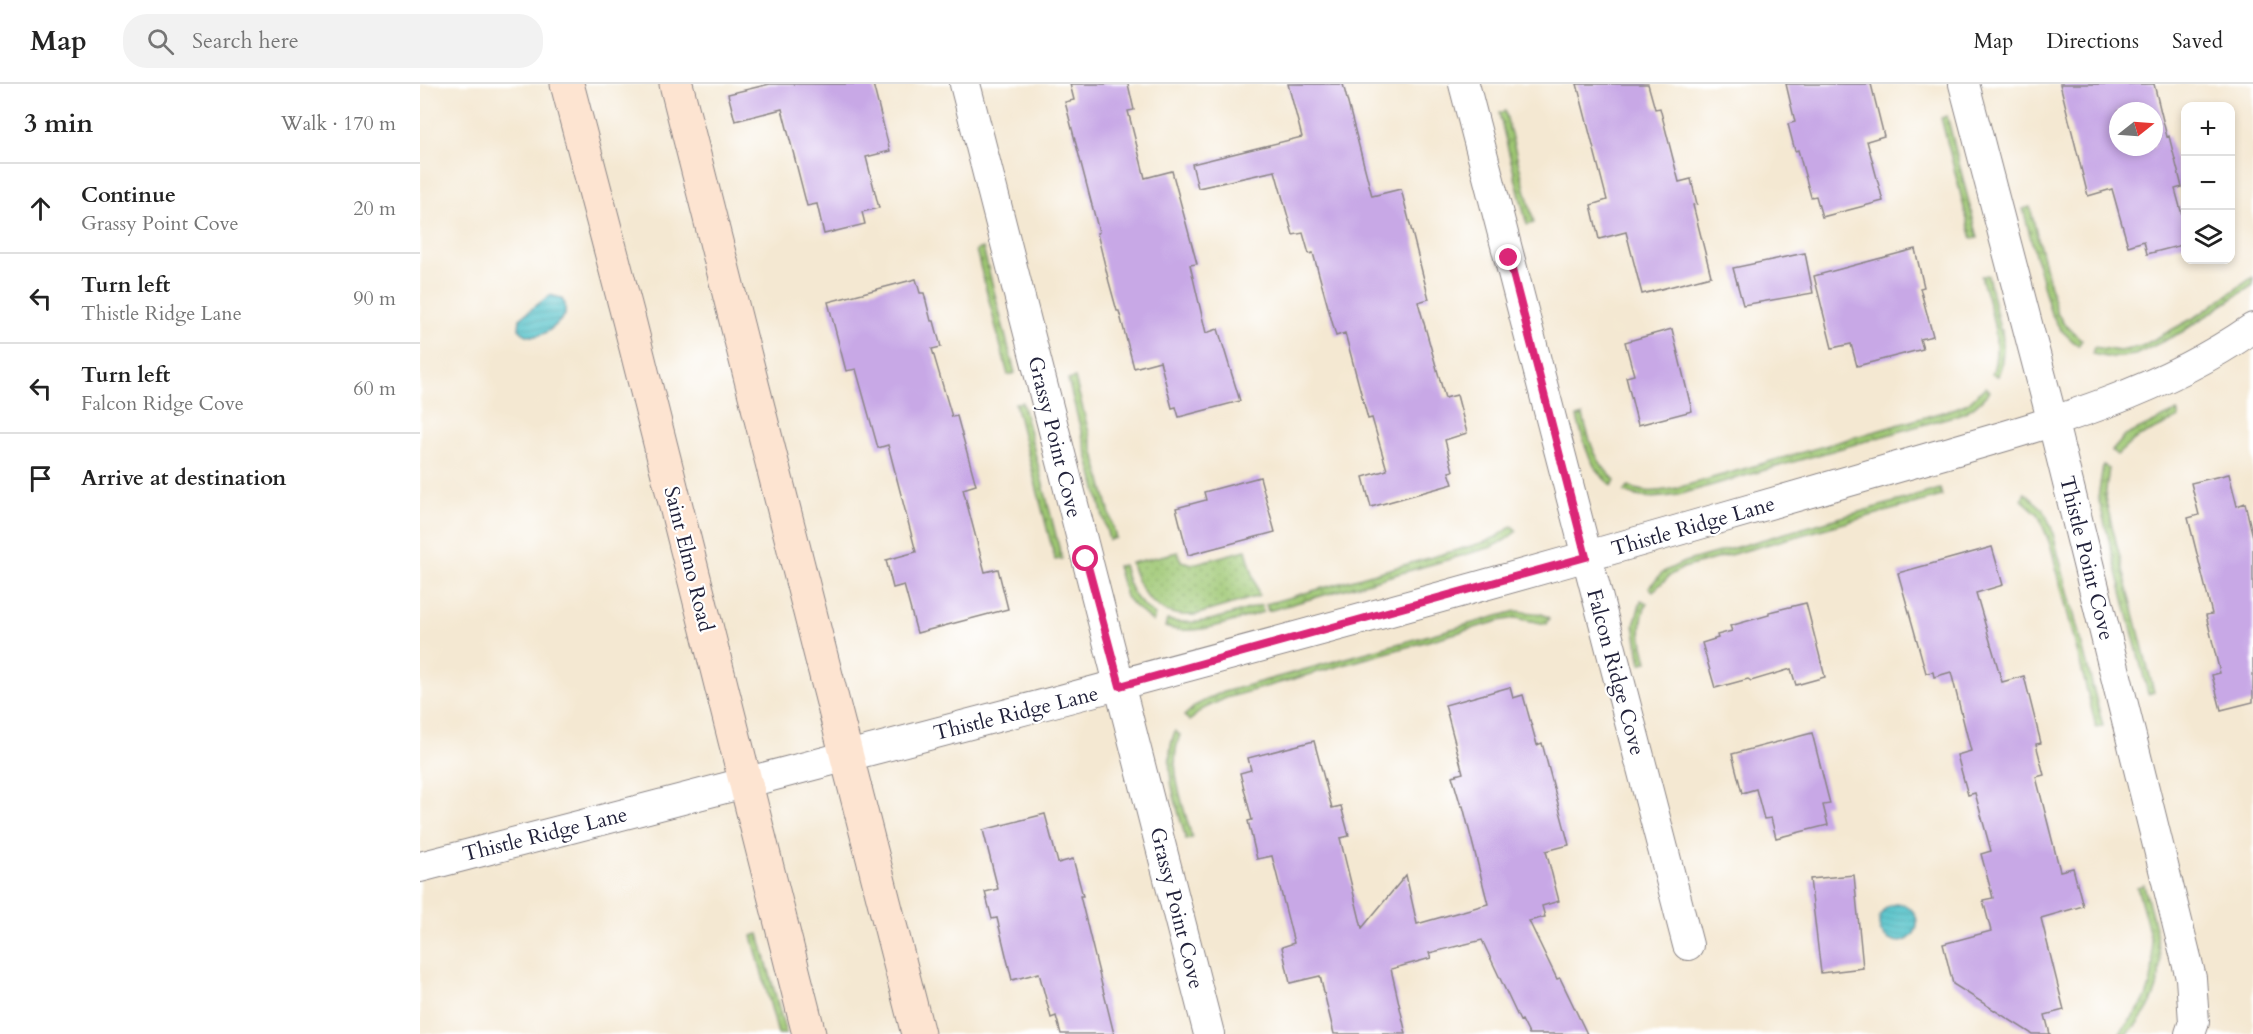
<!DOCTYPE html>
<meta charset="utf-8">
<style>
:root{--surface:#fff;--page:#f2f2f2;--text:#222;--muted:#767676;--line:#e0e0e0}
body{margin:0;font-family:Cardo,serif;background:var(--page);color:var(--text)}
.controls{position:absolute;right:18px;top:18px;display:grid;overflow:hidden;border-radius:12px;box-shadow:0 3px 9px #0003}
.controls button{width:54px;height:54px;display:grid;place-items:center;padding:0;border:0;border-bottom:2px solid var(--line);background:var(--surface);color:var(--text);font:30px sans-serif}
.compass{position:absolute;left:1689px;top:18px;width:54px;height:54px;border-radius:50%;background:var(--surface);box-shadow:0 3px 9px #0003;rotate:73deg}
.stop{position:absolute;width:18px;height:18px;margin:-14px;border:4px solid #db2777;border-radius:50%;background:#fff}
.stop.end{background:#db2777;border-color:#fff;box-shadow:0 2px 6px #0008}
.list{margin:0;padding:0;list-style:none}
h2{display:flex;justify-content:space-between;align-items:center;height:78px;margin:0;padding:0 24px;font-size:26px}
h2 small{font-size:20px;font-weight:400;color:var(--muted)}
.list li{display:grid;grid-template-columns:39px 1fr auto;gap:18px;align-items:center;box-sizing:border-box;height:90px;padding:0 24px;border-top:2px solid var(--line)}
.list b{display:block;font-size:22px;white-space:nowrap}
.list p{margin:0;font-size:20px;white-space:nowrap;color:var(--muted)}
.list em{font-size:20px;font-style:normal;color:var(--muted)}
.icon{flex:none;width:33px;height:33px;fill:none;stroke:currentColor;stroke-width:2;stroke-linecap:round;stroke-linejoin:round}
.map{position:relative;flex:none;width:1833px;height:950px;overflow:hidden}
header{display:flex;align-items:center;gap:36px;box-sizing:border-box;height:84px;padding:0 30px;background:var(--surface);border-bottom:2px solid var(--line)}
header strong{font-size:28px}
nav{display:flex;gap:33px;margin-inline-start:auto;font-size:21px}
.search{width:420px;height:54px;background:var(--page);display:flex;align-items:center;gap:15px;box-sizing:border-box;padding:0 21px;border-radius:24px;color:var(--muted);font-size:22px}
main{display:flex}
aside{flex:1;background:var(--surface)}
.map>svg:first-child{display:block}
.grass{fill:url(#grass-dots);stroke:#607456;stroke-width:1.5}
.water{fill:url(#water-rules);stroke:#3b7282;stroke-width:1.5}
.building{fill:#c8a8e6;fill-rule:evenodd}
.lines{fill:none;stroke-linecap:round;stroke-linejoin:round}
.minor-casing{stroke:#8b8586;stroke-width:32}
.secondary-casing{stroke:#8b8586;stroke-width:35}
.minor{stroke:#fff;stroke-width:30}
.secondary{stroke:#fde4d1;stroke-width:33}
.route{stroke:#db2777;stroke-width:8}
.labels{text-anchor:middle;stroke-width:4.5;stroke-linejoin:round;paint-order:stroke}
.street-label{font-size:21px;fill:#22223b;stroke:#fff}
</style>
<header>
<strong>Map</strong>
<div class="search"><svg class="icon" aria-label="search" viewBox="0 0 24 24"><circle cx="10" cy="10" r="6"/><path d="M15 15l6 6"/></svg>Search here</div>
<nav><a>Map</a><a>Directions</a><a>Saved</a></nav>
</header>
<main>
<aside>
<h2>3 min<small>Walk · 170 m</small></h2>
<ul class="list">
<li><svg class="icon" aria-label="ahead" viewBox="0 0 24 24"><path d="M12 20V5M6 11l6-6 6 6"/></svg><div><b>Continue</b><p>Grassy Point Cove</p></div><em>20 m</em></li>
<li><svg class="icon" aria-label="left" viewBox="0 0 24 24"><path d="M17 20v-9H6M10 6l-5 5 5 5"/></svg><div><b>Turn left</b><p>Thistle Ridge Lane</p></div><em>90 m</em></li>
<li><svg class="icon" aria-label="left" viewBox="0 0 24 24"><path d="M17 20v-9H6M10 6l-5 5 5 5"/></svg><div><b>Turn left</b><p>Falcon Ridge Cove</p></div><em>60 m</em></li>
<li><svg class="icon" aria-label="arrive" viewBox="0 0 24 24"><path d="M6 21V4h12l-3 4 3 4H6"/></svg><div><b>Arrive at destination</b></div></li>
</ul>
</aside>
<div class="map">
<svg width="1833" height="950" viewBox="0 0 1833 950">
<defs>
<pattern id="grass-dots" width="8" height="8" patternUnits="userSpaceOnUse" patternTransform="scale(1.5)"><rect width="8" height="8" fill="#9ec772"/><path d="M2 2h.1M6 6h.1" fill="none" stroke="#80a15f" stroke-width="1.8" stroke-linecap="round"/></pattern>
<pattern id="water-rules" width="6" height="5" patternUnits="userSpaceOnUse" patternTransform="scale(1.5)"><rect width="6" height="5" fill="#54c2c9"/><path d="M0 2.5h6" fill="none" stroke="#49a6ae"/></pattern>
</defs>
<rect width="100%" height="100%" fill="#fff"/>
<filter id="ink" filterUnits="userSpaceOnUse"><feTurbulence type="fractalNoise" baseFrequency=".0167" numOctaves="2"/><feDisplacementMap in="SourceGraphic" scale="12" xChannelSelector="R" yChannelSelector="G"/><feConvolveMatrix kernelMatrix="1 2 1 2 8 2 1 2 1" color-interpolation-filters="sRGB"/></filter>
<filter id="wash" filterUnits="userSpaceOnUse"><feTurbulence type="fractalNoise" baseFrequency=".008" numOctaves="4" result="noise"/><feDisplacementMap in="SourceGraphic" scale="24" xChannelSelector="R" yChannelSelector="G"/><feGaussianBlur stdDeviation="1.35" result="paint"/><feColorMatrix in="noise" values="0 0 0 0 0 0 0 0 0 0 0 0 0 0 0 0 0 1.4 0 .05"/><feComposite in="paint" operator="in"/></filter>
<g filter="url(#wash)">
<rect width="100%" height="100%" fill="#f4e8d2"/>
<path class="grass" d="M1085,27L1114,139L1107,141L1079,29Z
M1527,32L1558,154L1552,155L1521,34Z
M1610,123L1637,229L1645,241L1662,256L1658,262L1640,245L1630,227L1603,125Z
M563,164L595,289L588,291L556,166Z
M1568,191L1580,246H1582C1584,262 1584,276 1578,292L1572,290C1583,257 1570,225 1561,192Z
M1833,193V201L1762,248L1715,271L1691,274L1672,270L1674,263L1700,267L1722,262L1777,232Z
M655,294L696,454L689,456L648,296Z
M1565,303L1570,307C1560,318 1551,327 1537,331L1258,411C1239,414 1223,416 1204,408L1209,402C1224,411 1240,407 1257,404L1533,325L1548,319Z
M602,318L642,475L635,476L595,319Z
M1757,327L1759,334L1715,355L1697,371L1692,367L1705,352Z
M1163,331C1169,357 1175,378 1195,396L1192,402C1169,384 1164,360 1157,333Z
M1683,381L1689,384L1685,414L1734,608L1728,610L1678,413Z
M1520,405L1522,412L1263,484L1252,490L1233,507L1229,503L1243,488L1264,478Z
M1605,409L1623,425L1631,442L1683,642L1676,643L1631,463L1618,430L1601,415Z
M1092,442L1097,447L1085,456L1072,463L848,527L846,520L1065,458L1078,452Z
M826,466L839,512L775,531C738,534 720,512 711,479L758,468L761,477L773,480Z
M703,481C709,505 714,516 735,531L733,538L714,522L706,513L697,482Z
M1221,516L1227,519C1218,539 1221,557 1227,577L1221,580L1214,541Z
M841,521L843,528C812,537 777,553 745,543L747,536C780,544 810,530 841,521Z
M1096,527L1122,530L1129,534L1126,540L1096,534L1079,537L806,614L781,626L770,637L764,632L776,621L800,609Z
M755,647L760,651C747,684 764,721 772,754L766,756C757,720 741,684 755,647Z
M1724,801C1734,842 1752,885 1728,924C1723,934 1715,942 1708,950H1699C1707,940 1715,931 1722,920C1744,884 1727,841 1717,803Z
M339,850L366,950H358L332,852Z"/>
<path class="water" d="M130,211L141,214L145,220V231C134,245 114,262 99,245L100,234Z
M1459 839a19 19 0 1 1 38 0a19 19 0 1 1-38 0Z"/>
<g id="blocks">
<path class="building" d="M350,0H453L470,67L446,73L459,124L442,128L445,140L404,150L397,120L387,122L362,25L315,37L308,10Z
M650,0H708L714,26L708,27L725,94L752,87L777,180L770,181L786,249L798,245L820,317L759,333L756,323L752,324L740,277L714,284L699,227H697L689,198L677,149L679,148L645,18L654,16Z
M868,0H923L952,112L981,105L1009,215L998,218L1025,314L1037,311L1047,349L1025,356L1033,387L1029,388L1033,400L951,423L943,393L967,386L952,334L948,335L925,249L916,252L893,169L889,170L883,149L873,151L855,87L778,104L772,80L882,53Z
M1157,0H1228L1235,25L1240,24L1259,98L1271,95L1277,120L1273,121L1291,192L1222,210L1206,148L1179,155L1171,121L1187,116Z
M1366,0H1451L1464,52L1447,57L1463,117L1402,133L1396,112L1391,113L1378,66L1375,67L1368,40L1375,38Z
M1640,0H1734L1747,53L1749,52L1762,103L1755,105L1766,145V160L1727,170L1724,157L1708,162L1692,105L1668,112ZM1698,27H1734V63H1698Z
M1495,165L1504,203L1500,204L1513,252L1500,255L1503,265L1437,282L1431,260L1412,264L1394,192Z
M1385,169L1393,209L1323,221L1313,184Z
M496,195L500,209H504L511,237H514L521,263L512,265L532,333L537,332L556,401L543,405L565,488L578,485L588,525L497,549L484,501L473,504L466,476L496,468L468,361L458,364L436,285L426,287L408,218Z
M1252,245L1272,327L1218,341L1206,293L1214,291L1205,258Z
M1809,390L1817,422L1825,419L1833,453V618L1801,626L1792,591L1800,589L1786,531L1792,530L1768,434L1779,431L1771,399Z
M840,393L855,448L768,471L756,424L786,416L784,408Z
M1572,463L1583,501L1556,509L1582,598L1604,592L1621,659L1616,660L1624,691L1616,693L1640,787L1653,784L1663,822L1621,834L1644,926L1625,931L1630,950H1612L1533,900L1523,860L1571,847L1563,816L1573,814L1561,770L1571,767L1555,709L1548,711L1537,671L1551,667L1531,588L1514,593L1513,588L1506,589L1478,489Z
M1386,519L1405,593L1376,601L1371,585L1331,597L1328,595L1295,604L1282,559L1298,554L1297,551L1312,547L1310,542L1349,531V528Z
M1090,603L1093,614L1103,611L1117,661L1122,659L1149,761L1126,767L1139,817L1122,822L1125,833L1109,837L1137,895L1140,894L1167,950H1109L1102,936L1100,937L1062,856L1009,869L1011,874L971,885L986,950H914L900,892L870,899L862,863L874,859L852,772L837,775L828,737L832,736L820,689L831,686L828,674L894,657L912,724L921,722L929,752L920,754L942,844L986,791L997,840L1068,820L1043,722H1041L1032,692L1043,689L1025,621Z
M1392,649L1410,720L1403,721L1408,741L1356,754L1351,734L1344,735L1336,705L1322,709L1312,670Z
M625,730L638,779L653,775L663,812H660L694,950H641L636,932L631,934L619,889L592,896L577,834L572,835L565,808L578,805L563,746Z
M1434,791L1443,884L1401,889L1390,795Z"/>
</g>
</g>
<g filter="url(#ink)">
<use href="#blocks" fill-opacity="0" stroke="#8b8586" stroke-width="1.5"/>
<g class="lines">
<defs>
<path id="minor" d="M545,0L789,950
M1044,0L1268,861
M1544,0L1633,339L1771,894L1774,938L1770,950
M0,783C429,672 857,562 1283,439C1363,416 1443,393 1523,370C1631,339 1740,309 1833,244"/>
<path id="secondary" d="M147,0L209,236L389,950
M256,0C338,316 415,634 498,950"/>
</defs>
<use href="#minor" class="minor-casing"/>
<use href="#secondary" class="secondary-casing"/>
<use href="#minor" class="minor"/>
<use href="#secondary" class="secondary"/>
</g>
</g>
<g class="lines" filter="url(#ink)">
<path class="route" d="M666,475L700,602L1166,473L1089,174"/>
</g>
<g class="labels">
<g class="street-label">
<text transform="translate(635 353) rotate(76)" y="7">Grassy Point Cove</text>
<text transform="translate(1273 442) rotate(-16)" y="7">Thistle Ridge Lane</text>
<text transform="translate(1667 474) rotate(76)" y="7">Thistle Point Cove</text>
<text transform="translate(269 475) rotate(76)" y="7">Saint Elmo Road</text>
<text transform="translate(1196 588) rotate(75)" y="7">Falcon Ridge Cove</text>
<text transform="translate(596 629) rotate(-14)" y="7">Thistle Ridge Lane</text>
<text transform="translate(125 750) rotate(-14)" y="7">Thistle Ridge Lane</text>
<text transform="translate(757 824) rotate(76)" y="7">Grassy Point Cove</text>
</g>
</g>
</svg>
<div class="controls">
<button>+</button>
<button>−</button>
<button><svg class="icon" aria-label="layers" viewBox="0 0 24 24"><path d="M12 4l9 5-9 5-9-5zM3 14l9 5 9-5"/></svg></button>
</div>
<svg class="compass" viewBox="-18 -18 36 36"><path d="M0-13l5 13h-10z" fill="#e53935"/><path d="M0 13l5-13h-10z" fill="#767676"/></svg>
<div class="stop" style="left:666px;top:475px"></div>
<div class="stop end" style="left:1089px;top:174px"></div>
</div>
</main>
